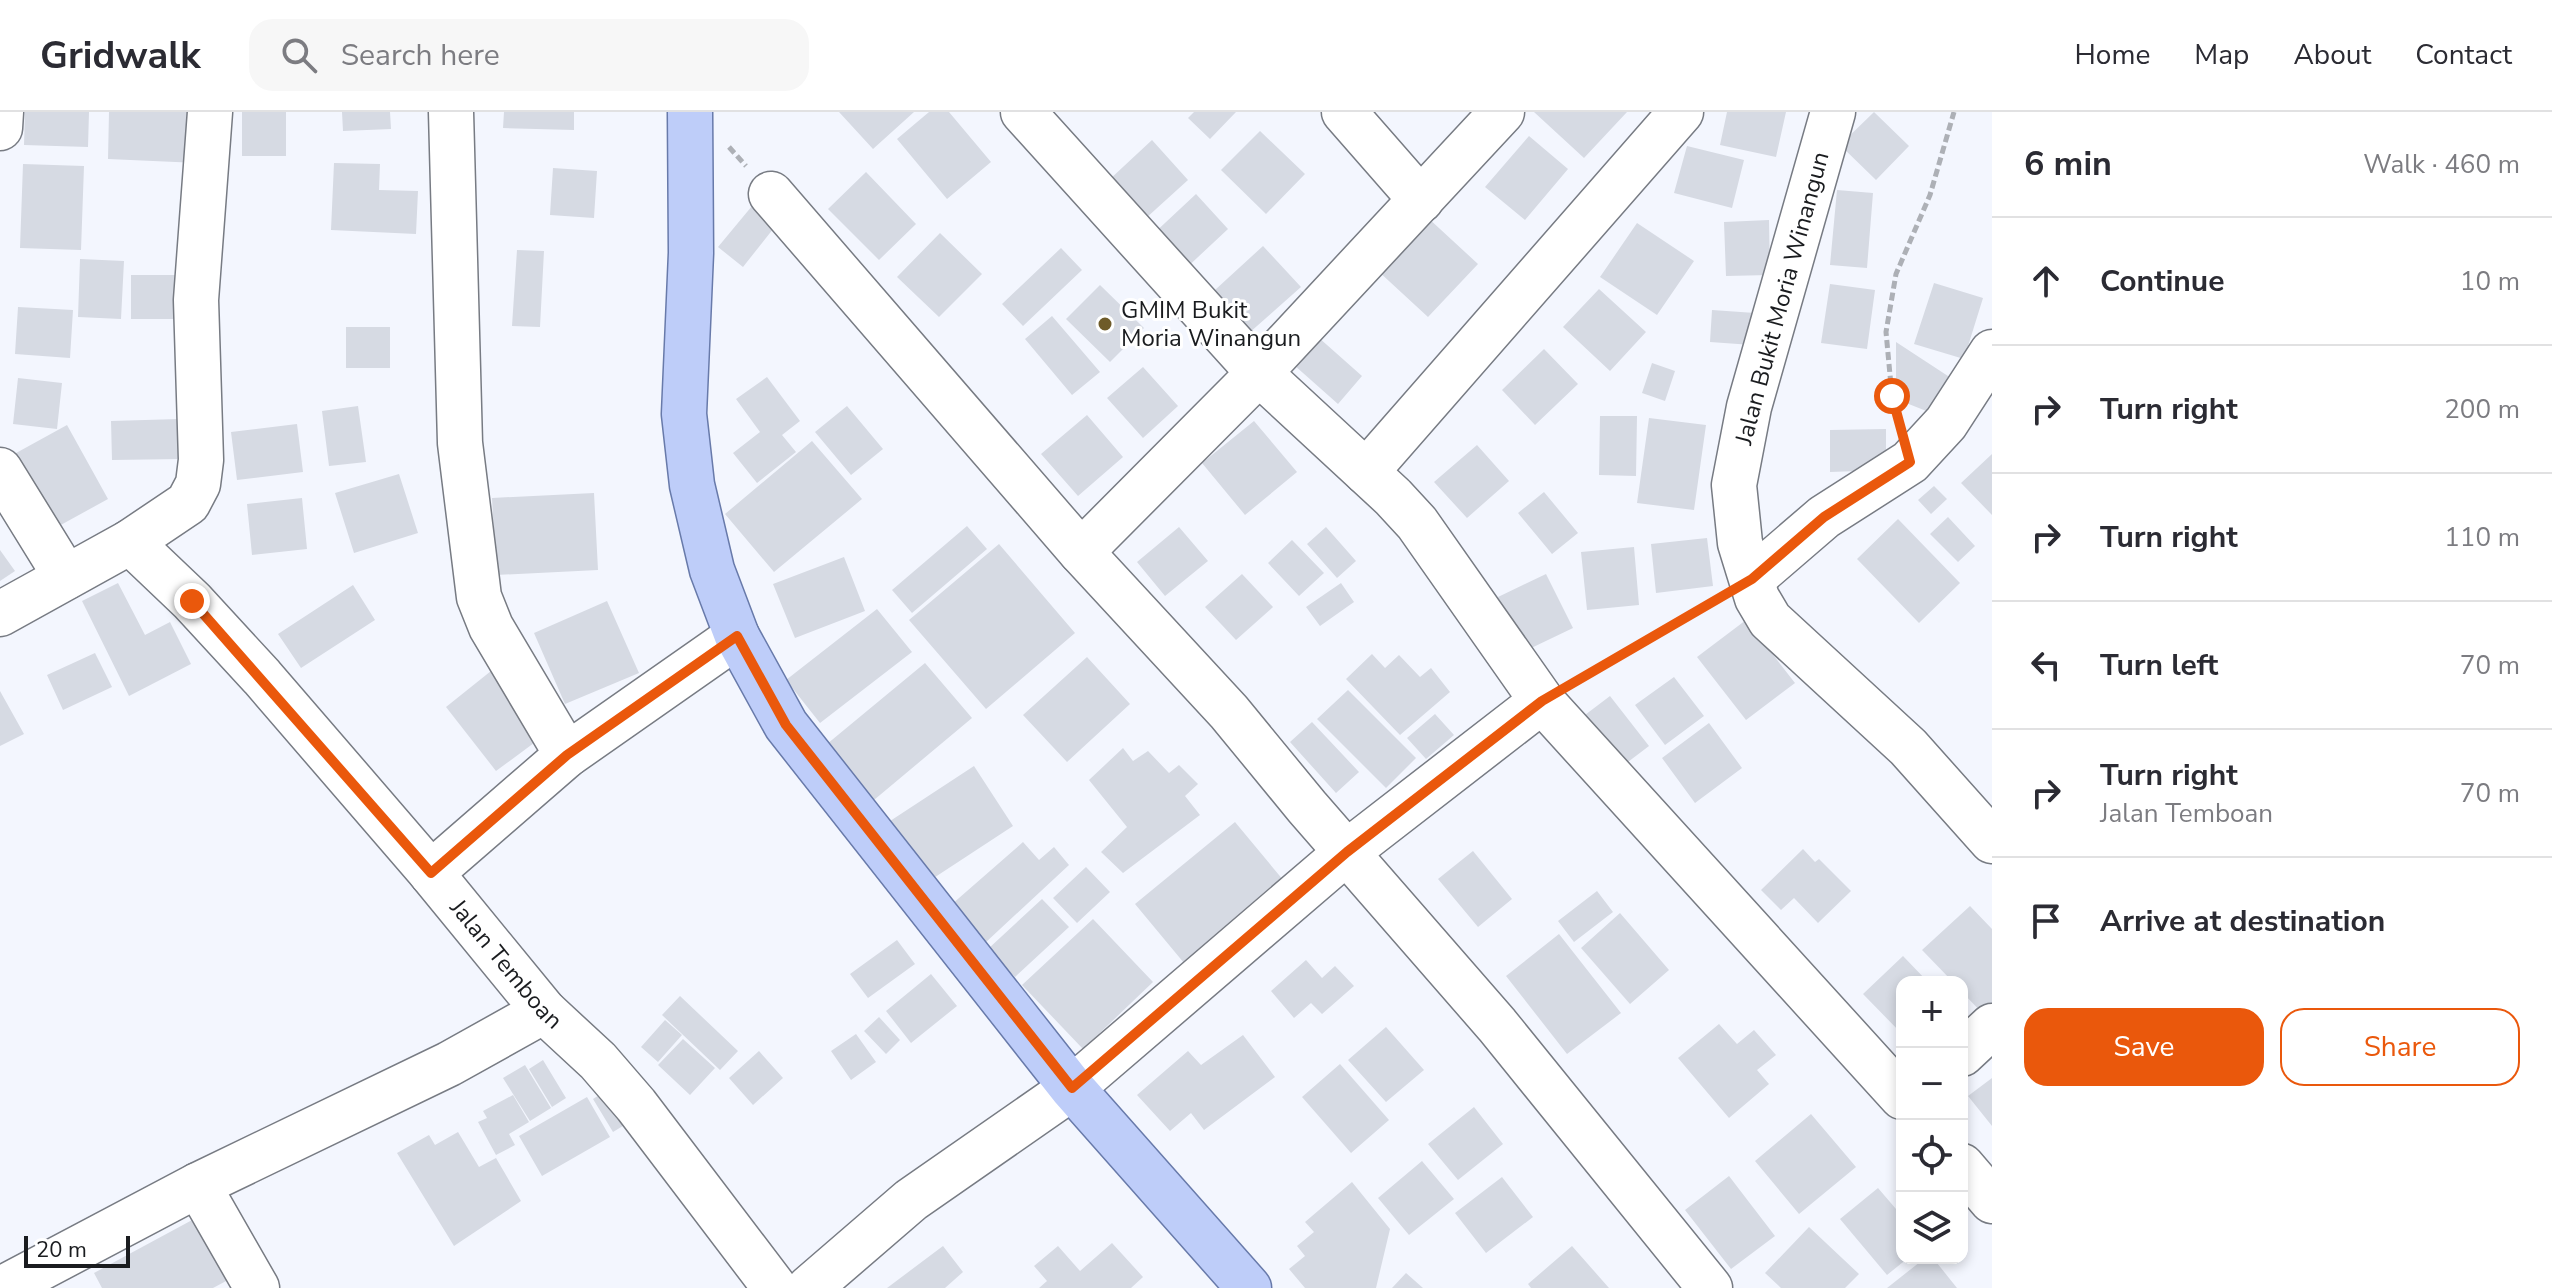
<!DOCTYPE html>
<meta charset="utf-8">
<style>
:root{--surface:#fff;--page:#f7f7f7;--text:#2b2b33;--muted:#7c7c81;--line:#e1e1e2;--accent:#ea580c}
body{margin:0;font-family:"Nunito Sans",sans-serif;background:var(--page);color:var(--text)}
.controls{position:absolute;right:24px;bottom:24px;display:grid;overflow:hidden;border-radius:16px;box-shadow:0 4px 12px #0003}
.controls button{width:72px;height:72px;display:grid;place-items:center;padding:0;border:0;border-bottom:2px solid var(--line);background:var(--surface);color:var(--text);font:40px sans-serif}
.scale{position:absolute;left:24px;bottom:20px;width:106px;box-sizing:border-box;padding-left:8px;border:4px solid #1a1c1f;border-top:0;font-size:22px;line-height:28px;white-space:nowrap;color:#1a1c1f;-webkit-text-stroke:6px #fff;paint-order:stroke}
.stop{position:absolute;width:24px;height:24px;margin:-18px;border:6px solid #ea580c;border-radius:50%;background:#fff}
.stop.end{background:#ea580c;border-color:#fff;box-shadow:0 2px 8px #0008}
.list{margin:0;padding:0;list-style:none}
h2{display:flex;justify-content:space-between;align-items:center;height:104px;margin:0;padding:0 32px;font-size:34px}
h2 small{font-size:26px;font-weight:400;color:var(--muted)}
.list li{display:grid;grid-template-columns:52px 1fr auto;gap:24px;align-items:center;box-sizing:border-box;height:128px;padding:0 32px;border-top:2px solid var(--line)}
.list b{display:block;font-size:30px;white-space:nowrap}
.list p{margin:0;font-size:26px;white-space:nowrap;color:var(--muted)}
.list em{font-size:26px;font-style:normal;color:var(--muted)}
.actions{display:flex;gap:16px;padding:24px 32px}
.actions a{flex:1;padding:18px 0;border:2px solid var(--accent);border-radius:24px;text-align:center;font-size:28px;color:var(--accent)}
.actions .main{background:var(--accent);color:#fff}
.icon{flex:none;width:44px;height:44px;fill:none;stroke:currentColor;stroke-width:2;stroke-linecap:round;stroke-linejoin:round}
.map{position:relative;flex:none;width:1992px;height:1176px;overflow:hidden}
header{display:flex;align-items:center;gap:48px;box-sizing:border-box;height:112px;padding:0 40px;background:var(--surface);border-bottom:2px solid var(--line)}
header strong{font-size:38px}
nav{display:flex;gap:44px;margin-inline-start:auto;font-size:28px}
.search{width:560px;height:72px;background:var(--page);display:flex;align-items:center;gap:20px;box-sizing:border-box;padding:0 28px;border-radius:24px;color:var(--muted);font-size:30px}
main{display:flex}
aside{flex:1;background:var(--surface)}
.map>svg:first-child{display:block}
.building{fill:#d6dae3}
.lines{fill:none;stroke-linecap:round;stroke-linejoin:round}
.minor-casing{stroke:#777b83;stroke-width:47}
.major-casing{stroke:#687aaa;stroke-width:47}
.path{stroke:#adb0b6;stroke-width:5;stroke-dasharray:8 4;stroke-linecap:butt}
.minor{stroke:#fff;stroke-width:44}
.major{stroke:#becdf9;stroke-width:44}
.route{stroke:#ea580c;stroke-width:10}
.poi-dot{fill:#6e5b29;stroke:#fff;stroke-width:3}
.labels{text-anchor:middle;stroke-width:6;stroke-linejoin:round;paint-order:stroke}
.street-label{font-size:24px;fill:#1a1c1f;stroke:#fff}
.poi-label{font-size:24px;fill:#1a1c1f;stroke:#fff;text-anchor:start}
</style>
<header>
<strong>Gridwalk</strong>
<div class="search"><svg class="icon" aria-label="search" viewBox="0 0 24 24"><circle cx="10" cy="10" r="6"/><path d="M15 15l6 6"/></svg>Search here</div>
<nav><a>Home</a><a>Map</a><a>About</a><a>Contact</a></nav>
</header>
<main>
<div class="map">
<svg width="1992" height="1176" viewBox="0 0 1992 1176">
<rect width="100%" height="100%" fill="#f3f6fe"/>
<path class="building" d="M25,0H89L88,35L24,33Z
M109,0H199L198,51L108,47Z
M242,0H286V44H242Z
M342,0H390L391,17L343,19Z
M504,0H574V18L503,16Z
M839,0H914L873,37Z
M929,0H949L991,50L947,87L897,27Z
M1194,0H1236L1210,27L1188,6Z
M1534,0H1627L1584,46Z
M1727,0H1786L1776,45L1720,33Z
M1874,0L1909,34L1876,68L1840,33Z
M1260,19L1305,62L1266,102L1221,58Z
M1529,24L1568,57L1525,108L1485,75Z
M1152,28L1188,68L1145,107L1109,68Z
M1687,34L1744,48L1732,96L1674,81Z
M334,51L380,52L379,78L418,79L416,122L331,118Z
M23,52L84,54L81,138L20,136Z
M553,56L597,59L594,106L550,103Z
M866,60L916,112L879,148L828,97Z
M1837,78L1873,81L1867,156L1830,153Z
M1196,82L1228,117L1182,160L1150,125Z
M757,88L781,107L743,155L718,135Z
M1427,105L1478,152L1428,205L1377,158Z
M1769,108L1770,163L1726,164L1724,110Z
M1637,111L1694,149L1657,203L1600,165Z
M940,121L982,162L939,205L897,165Z
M1263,134L1301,175L1240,229L1203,189Z
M1061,136L1082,158L1023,214L1002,192Z
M517,138L544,139L540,215L512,214Z
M80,147L124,149L121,207L78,205Z
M131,163H176V207H131Z
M1934,171L1983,186L1964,247L1914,232Z
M1830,172L1875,178L1867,237L1821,231Z
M1100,173L1144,216L1110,250L1066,207Z
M1599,177L1646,220L1610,259L1563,215Z
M18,195L73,198L70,246L15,242Z
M1712,198L1755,201L1752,233L1710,230Z
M1052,204L1100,260L1072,283L1025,227Z
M346,215H390V256H346Z
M1318,225L1362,264L1338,292L1294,253Z
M1896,230L1951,266L1934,302L1896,287Z
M1544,237L1578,272L1535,313L1502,278Z
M1652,251L1675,259L1665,289L1642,281Z
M1143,255L1178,294L1143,326L1107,286Z
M767,265L800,309L782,323L796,340L757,371L733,341L760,320L736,287Z
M18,266L62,271L57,317L13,312Z
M358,294L366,350L329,354L322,299Z
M847,294L883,337L851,363L815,320Z
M1087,303L1123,345L1078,384L1041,342Z
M1600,304H1637L1636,364L1599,363Z
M1649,306L1706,313L1694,398L1637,391Z
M179,307L181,347L112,348L111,309Z
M1254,309L1297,360L1245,403L1202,351Z
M297,312L303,360L237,368L231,320Z
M67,313L108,387L48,420L7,346Z
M1886,317V358L1830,360V318Z
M812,329L862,387L774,460L725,402Z
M1477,333L1509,369L1467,406L1434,370Z
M1992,342V403L1961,371Z
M399,362L418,421L354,441L335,381Z
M1934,374L1947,387L1931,402L1918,388Z
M1544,380L1578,421L1552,442L1518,401Z
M594,381L598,458L496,463L492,386Z
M302,386L307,437L252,443L247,392Z
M1948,405L1975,434L1958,450L1930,422Z
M1898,407L1960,471L1919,511L1857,447Z
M967,414L987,437L912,501L892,478Z
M1179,415L1208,449L1165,484L1137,450Z
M1326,415L1356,449L1337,466L1307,432Z
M1707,426L1713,474L1656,481L1651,432Z
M1292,428L1324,461L1299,484L1268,451Z
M999,432L1075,521L986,597L909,508Z
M1634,435L1639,493L1587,498L1581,440Z
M0,438L15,459L0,469Z
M844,445L865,499L795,526L773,472Z
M1242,462L1273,495L1236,528L1205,495Z
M1546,462L1573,516L1525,539L1498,485Z
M118,471L145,523L170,510L191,552L129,584L82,489Z
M1341,471L1354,490L1320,514L1306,495Z
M353,473L375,508L301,556L278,522Z
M607,489L639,561L565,592L534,521Z
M877,497L912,540L820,611L786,568Z
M1746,508L1795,571L1746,608L1697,545Z
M95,541L112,575L63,598L47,563Z
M1372,542L1385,556L1399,543L1420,565L1431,556L1450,580L1400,623L1346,567Z
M1087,545L1130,592L1067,650L1023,603Z
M925,551L972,606L868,693L821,637Z
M491,559L542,625L496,659L446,595Z
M1674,565L1704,604L1665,633L1635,593Z
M1348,578L1416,646L1386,676L1317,607Z
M0,579L24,622L0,634Z
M1610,584L1649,634L1620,656L1581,606Z
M1435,602L1454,623L1426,647L1407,626Z
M1312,610L1359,660L1336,681L1290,630Z
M1709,611L1742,656L1695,691L1662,646Z
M1123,636L1133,649L1148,639L1169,661L1179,653L1198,672L1185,684L1200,703L1123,761L1101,740L1127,715L1089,668Z
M974,654L1013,714L923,773L884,713Z
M1235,710L1289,775L1189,857L1135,792Z
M1023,730L1039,748L1054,735L1069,753L985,831L951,793Z
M1803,737L1815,750L1819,747L1851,779L1818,811L1794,786L1781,798L1761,778Z
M1473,739L1512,787L1478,815L1438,767Z
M1086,755L1110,780L1077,811L1053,786Z
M1597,779L1613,800L1574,830L1558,809Z
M1042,787L1069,815L1015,865L988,837Z
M1970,794L1992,817V899L1986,905L1962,880V870H1953L1922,838Z
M1620,801L1669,858L1630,892L1581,836Z
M1093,807L1153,870L1083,937L1022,873Z
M1559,822L1621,901L1567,942L1506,864Z
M897,828L915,852L868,886L850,862Z
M1903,844L1928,870H1902V922L1863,882Z
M1306,848L1322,866L1335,854L1354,874L1322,902L1311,891L1294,906L1271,879Z
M931,862L957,894L911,931L886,899Z
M680,884L738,939L720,958L662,903Z
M879,905L900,928L886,942L864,919Z
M665,908L682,923L658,950L641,935Z
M1719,912L1737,932L1754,918L1776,943L1757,958L1769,972L1729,1006L1678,946Z
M1386,915L1424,958L1386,990L1348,948Z
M856,922L876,950L851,968L831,939Z
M1243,923L1275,965L1204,1018L1191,1001L1170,1019L1137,983L1188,939L1201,953Z
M683,927L715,956L690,983L658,953Z
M759,939L783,966L753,993L729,966Z
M543,948L566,986L552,995L529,957Z
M1340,952L1389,1008L1351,1041L1302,985Z
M525,953L551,996L530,1009L503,966Z
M1992,966V1014L1968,984Z
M615,973L636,1006L613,1020L593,987Z
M513,983L529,1010L509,1022L515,1033L496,1043L478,1010L487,1006L483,999Z
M587,985L610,1025L542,1064L519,1024Z
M1474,995L1503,1032L1458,1068L1428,1032Z
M1811,1002L1856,1055L1799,1102L1755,1049Z
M458,1020L479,1055L496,1046L521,1089L454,1134L397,1041L429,1023L435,1033Z
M1422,1049L1454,1087L1409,1123L1378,1086Z
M1729,1064L1775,1124L1731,1157L1685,1098Z
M1502,1065L1533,1105L1486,1141L1455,1101Z
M1352,1070L1390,1117L1376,1176H1305L1289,1157L1305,1144L1297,1134L1314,1120L1305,1110Z
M1878,1076L1902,1104V1146H1908L1887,1163L1840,1107Z
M194,1107L228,1168L213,1176H102L94,1161Z
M1809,1115L1859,1162L1845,1176H1781L1765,1161Z
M1112,1131L1143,1165L1131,1176H1039L1047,1169L1034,1154L1058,1134L1080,1159Z
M943,1134L963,1160L945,1176H887Z
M1572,1134L1609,1176H1531L1528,1172Z
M1925,1146H1933L1957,1176H1887Z
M1406,1161L1423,1176H1392Z"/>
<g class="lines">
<defs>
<g id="minor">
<path d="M451,0L460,331L479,485L491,515L567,643"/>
<path d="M1023,0L1259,261L1393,385L1417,411L1542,589L1902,985"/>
<path d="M1344,0L1421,88"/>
<path d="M1833,0L1749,295L1734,373L1740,431L1757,486L1770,508L1908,635L1992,729"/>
<path d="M0,16L1,0"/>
<path d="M771,82L1081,440L1229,600L1307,695L1497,913L1710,1176"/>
<path d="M0,358L66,465"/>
<path d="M1366,360L1681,0"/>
<path id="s1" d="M130,430L192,489L262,565L431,761L544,899L598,949L636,993L775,1176"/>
<path d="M1081,440L1259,261L1502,0"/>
<path d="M1752,467L1824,405L1910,350L1946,311L1992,240"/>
<path d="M0,502L130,430L188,391L198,372L201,348L196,188L210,0"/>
<path d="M431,761L567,643L737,524"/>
<path d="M1962,942L1992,914"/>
<path d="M1962,1054L1992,1089"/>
<path d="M198,1073L257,1176"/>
<path d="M3,1176L198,1073L449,952L544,899"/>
<path d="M809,1176L911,1088L1072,976L1347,740L1542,589"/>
</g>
<path id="major" d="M690,0L691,141L684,302L692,373L712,458L737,524L786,613L1072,976L1249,1176"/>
</defs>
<use href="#minor" class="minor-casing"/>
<use href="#major" class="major-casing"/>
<path class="path" d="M729,35L746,54
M1898,307L1892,284L1886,220L1896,162L1930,83L1954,0
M1578,569L1718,487"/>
<use href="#minor" class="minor"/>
<use href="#major" class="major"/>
</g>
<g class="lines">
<path class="route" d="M192,489L431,761L567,643L737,524L786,613L1072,976L1347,740L1542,589L1752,467L1824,405L1910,350L1892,284"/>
</g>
<circle class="poi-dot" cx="1105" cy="212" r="8"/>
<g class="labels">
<g class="street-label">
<text transform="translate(1782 186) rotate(-75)" y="8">Jalan Bukit Moria Winangun</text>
<text dy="8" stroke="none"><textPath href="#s1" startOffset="566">Jalan Temboan</textPath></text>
</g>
<g class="poi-label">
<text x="1121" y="206">GMIM Bukit<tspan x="1121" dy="28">Moria Winangun</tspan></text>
</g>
</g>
</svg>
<div class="controls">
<button>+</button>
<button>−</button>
<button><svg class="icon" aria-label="locate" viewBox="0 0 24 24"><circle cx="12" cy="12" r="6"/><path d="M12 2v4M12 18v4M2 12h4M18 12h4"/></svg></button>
<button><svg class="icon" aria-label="layers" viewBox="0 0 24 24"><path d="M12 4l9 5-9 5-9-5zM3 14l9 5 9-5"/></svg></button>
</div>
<div class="scale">20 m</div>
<div class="stop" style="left:1892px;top:284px"></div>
<div class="stop end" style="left:192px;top:489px"></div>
</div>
<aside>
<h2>6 min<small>Walk · 460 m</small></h2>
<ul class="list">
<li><svg class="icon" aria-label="ahead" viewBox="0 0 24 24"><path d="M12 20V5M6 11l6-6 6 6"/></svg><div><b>Continue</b></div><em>10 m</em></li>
<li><svg class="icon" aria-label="right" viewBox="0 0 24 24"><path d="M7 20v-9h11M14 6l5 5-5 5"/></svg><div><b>Turn right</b></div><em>200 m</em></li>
<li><svg class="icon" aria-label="right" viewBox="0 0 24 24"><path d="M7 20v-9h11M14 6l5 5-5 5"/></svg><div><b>Turn right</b></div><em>110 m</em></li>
<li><svg class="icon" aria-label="left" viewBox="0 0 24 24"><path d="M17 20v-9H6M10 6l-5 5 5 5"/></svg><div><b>Turn left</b></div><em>70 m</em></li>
<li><svg class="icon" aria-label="right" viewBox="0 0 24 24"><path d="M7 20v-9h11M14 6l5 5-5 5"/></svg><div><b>Turn right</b><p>Jalan Temboan</p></div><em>70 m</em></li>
<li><svg class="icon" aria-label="arrive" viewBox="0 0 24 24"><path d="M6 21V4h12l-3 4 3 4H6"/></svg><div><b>Arrive at destination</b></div></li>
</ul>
<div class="actions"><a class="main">Save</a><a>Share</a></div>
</aside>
</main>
